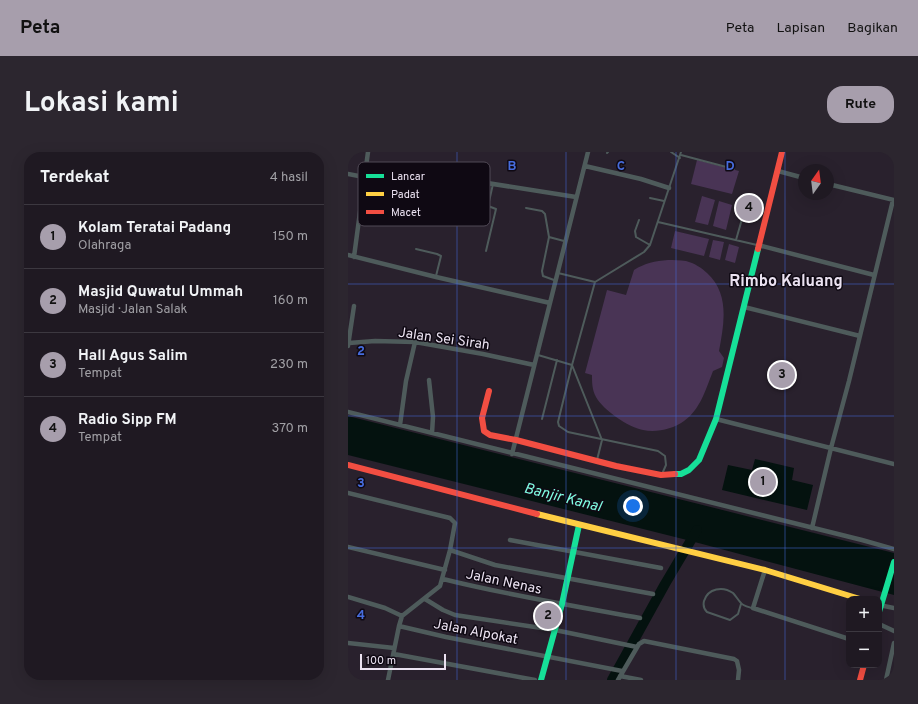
<!DOCTYPE html>
<html lang="id">
<meta charset="utf-8">
<style>
:root{--surface:#1f1922;--page:#2c262f;--text:#f1f3f6;--muted:#a1a0a5;--line:#3c3840;--accent:#a79eac}
body{margin:0;font-family:Overpass,sans-serif;background:var(--page);color:var(--text)}
.controls{position:absolute;right:12px;bottom:12px;display:grid;overflow:hidden;border-radius:8px;box-shadow:0 4px 16px #0002}
.controls button{width:36px;height:36px;display:grid;place-items:center;padding:0;border:0;border-bottom:1px solid var(--line);background:var(--surface);color:var(--text);font:20px sans-serif}
.compass{position:absolute;left:450px;top:12px;width:36px;height:36px;border-radius:50%;background:var(--surface);box-shadow:0 4px 16px #0002;rotate:14deg}
.scale{position:absolute;left:12px;bottom:10px;width:86px;box-sizing:border-box;padding-left:4px;border:2px solid #ebe2f1;border-top:0;font-size:11px;line-height:14px;white-space:nowrap;color:#ebe2f1;-webkit-text-stroke:3px #0f0913;paint-order:stroke}
.you{position:absolute;left:285px;top:354px;width:14px;height:14px;margin:-10px;border:3px solid #fff;border-radius:50%;background:#1a73e8;box-shadow:0 0 0 6px #1a73e833}
.badge{display:grid;place-items:center;width:26px;height:26px;border-radius:50%;background:var(--accent);color:#111;font-size:13px;font-weight:700}
.pin{position:absolute;translate:-50% -50%;border:2px solid #fff;box-shadow:0 1px 4px #0006}
.list{margin:0;padding:0;list-style:none}
h2{display:flex;justify-content:space-between;align-items:center;height:52px;margin:0;padding:0 16px;font-size:17px}
h2 small{font-size:13px;font-weight:400;color:var(--muted)}
.list li{display:grid;grid-template-columns:26px 1fr auto;gap:12px;align-items:center;box-sizing:border-box;height:64px;padding:0 16px;border-top:1px solid var(--line)}
.list b{display:block;font-size:15px;white-space:nowrap}
.list p{margin:0;font-size:13px;white-space:nowrap;color:var(--muted)}
.list em{font-size:13px;font-style:normal;color:var(--muted)}
.map{position:relative;flex:none;width:546px;height:528px;overflow:hidden;border-radius:16px}
header{display:flex;align-items:center;gap:24px;box-sizing:border-box;height:56px;padding:0 20px;background:var(--accent);color:#111}
header strong{font-size:19px}
nav{display:flex;gap:22px;margin-inline-start:auto;font-size:14px}
.intro{display:flex;align-items:center;justify-content:space-between;box-sizing:border-box;height:96px;padding:0 24px}
h1{margin:0;font-size:28px}
.button{padding:10px 18px;border-radius:16px;background:var(--accent);color:#111;font-size:14px;font-weight:700}
main{display:flex;gap:24px;padding:0 24px}
aside{flex:1;background:var(--surface);border-radius:16px;box-shadow:0 4px 16px #0002}
.map>svg:first-child{display:block}
.green{fill:#493455}
.water{fill:#04120f}
.lines{fill:none;stroke-linecap:round;stroke-linejoin:round}
.river{stroke:#04120f;stroke-width:10}
.lane{stroke:#4e5b5b;stroke-width:2}
.street{stroke:#4e5b5b;stroke-width:4.5}
.fast{stroke:#16e098;stroke-width:6}
.slow{stroke:#ffcf43;stroke-width:6}
.jam{stroke:#f24e42;stroke-width:6}
.grid{fill:none;stroke:#466cdd;stroke-width:1;stroke-opacity:0.55}
.labels{text-anchor:middle;stroke-width:3;stroke-linejoin:round;paint-order:stroke}
.street-label{font-size:14px;fill:#ebe2f1;stroke:#0f0913}
.water-label{font-size:15px;font-style:italic;fill:#81fee4;stroke:#0f0913}
.quarter-label{font-size:16px;font-weight:bold;fill:#ebe2f1;stroke:#0f0913}
.key{fill:#0f0913;stroke:#514a56;stroke-width:1}
.key-label{font-size:11px;fill:#ebe2f1}
.grid-label{font-size:13px;text-anchor:middle;font-weight:bold;fill:#466cdd;stroke:#0f0913;stroke-width:3;stroke-linejoin:round;paint-order:stroke}
</style>
<header>
<strong>Peta</strong>
<nav><a>Peta</a><a>Lapisan</a><a>Bagikan</a></nav>
</header>
<div class="intro"><h1>Lokasi kami</h1><a class="button">Rute</a></div>
<main>
<aside>
<h2>Terdekat<small>4 hasil</small></h2>
<ul class="list">
<li><span class="badge">1</span><div><b>Kolam Teratai Padang</b><p>Olahraga</p></div><em>150 m</em></li>
<li><span class="badge">2</span><div><b>Masjid Quwatul Ummah</b><p>Masjid · Jalan Salak</p></div><em>160 m</em></li>
<li><span class="badge">3</span><div><b>Hall Agus Salim</b><p>Tempat</p></div><em>230 m</em></li>
<li><span class="badge">4</span><div><b>Radio Sipp FM</b><p>Tempat</p></div><em>370 m</em></li>
</ul>
</aside>
<div class="map">
<svg width="546" height="528" viewBox="0 0 546 528">
<rect width="100%" height="100%" fill="#29212d"/>
<path class="green" d="M349,8L391,19L384,42L343,32Z
M354,44L367,48L360,73L347,70Z
M371,49L384,53L378,78L365,74Z
M327,79L361,87L356,104L323,96Z
M365,88L376,90L372,108L361,105Z
M381,92L391,95L387,111L377,108Z
M320,108C326,108 332,108 338,109C346,111 354,116 359,121C382,142 376,172 371,199L376,206L374,215L365,219C358,237 352,258 336,269C325,277 308,281 295,278C280,275 255,258 248,245C244,238 244,230 244,223L237,221L259,138L278,143L286,118C297,111 307,109 320,108Z"/>
<path class="water" d="M0,264L546,401V443L343,389L0,303Z
M407,307L446,316L444,328L465,333L459,358L374,338L380,313L404,318Z"/>
<g class="lines">
<path class="river" d="M264,528L317,432L349,378"/>
<path class="lane" d="M323,0L332,6
M259,1L260,0
M333,3L386,17
M24,14L29,29L31,39L75,45L79,23
M110,27L105,45L140,54L145,32
M31,39L28,55L29,58L33,59
M302,46L316,49
M178,56L194,59L197,62L201,85
M65,67L69,64L75,45L87,42L105,45
M291,68L287,79L288,85L302,93
M310,70L409,93
M388,88L394,67
M68,97L89,102L93,104L88,124
M138,99L148,57L140,54
M210,121L247,130
M206,128L195,124L194,119L201,85L216,89
M190,203L224,213L254,288L249,308
M194,267L209,208
M314,322L318,313L317,304L310,299L220,280L211,274L210,270L224,213L247,130L296,100L302,93L333,0
M393,452L390,462L382,468L359,460C356,457 355,453 356,449C360,436 375,434 385,441C388,444 390,448 393,451C395,454 401,455 404,456"/>
<path class="street" d="M18,12L228,45
M237,14L293,27L321,36
M430,19L456,26
M0,22L16,25
M480,32L546,48
M410,93L526,123
M0,103L88,125L202,151
M6,105L20,0
M396,155L512,184
M1,191L27,189L67,190L135,202L186,213
M0,194L6,154
M81,228L85,265L84,281
M0,260L514,388L546,397
M368,267L546,312
M52,273L58,229L67,190
M164,302L240,0
M0,341L102,366L107,371L102,398L92,434L54,464L51,474L40,528
M464,376L483,296L501,229L545,48
M162,388L313,416
M0,395L97,418
M102,398L147,413L305,442
M417,418L405,456L501,487
M95,427C159,443 226,454 292,466
M0,445L37,456L54,464
M77,447L95,458L107,463L207,478L289,495
M531,453L546,456
M531,472L546,479
M51,474L98,485L274,519
M0,491L46,496
M46,502L187,528
M272,524L293,528
M270,528L291,492L296,489L386,507L389,509L391,518L390,528
M538,528L546,491"/>
<path class="fast" d="M327,322H333L341,318L351,308L368,267L410,97
M531,460L546,410
M193,528L214,452L231,373"/>
<path class="slow" d="M189,362L417,418L512,447"/>
<path class="jam" d="M410,97L434,0
M141,239L134,266L136,279L142,283L168,288L268,314L313,323L327,322
M0,313L189,362
M512,528L516,513"/>
</g>
<path class="grid" d="M109,0V528M218,0V528M328,0V528M437,0V528M0,132H546M0,264H546M0,396H546"/>
<g class="labels">
<g class="street-label">
<text transform="translate(96 186) rotate(8)" y="5">Jalan Sei Sirah</text>
<text transform="translate(156 429) rotate(12)" y="5">Jalan Nenas</text>
<text transform="translate(128 479) rotate(11)" y="5">Jalan Alpokat</text>
</g>
<g class="water-label">
<text transform="translate(215 345) rotate(14)" y="5">Banjir Kanal</text>
</g>
<g class="quarter-label">
<text x="438" y="134">Rimbo Kaluang</text>
</g>
</g>
<rect x="10" y="10" width="132" height="64" rx="6" class="key"/>
<rect x="18" y="22" width="18" height="4" fill="#16e098"/>
<rect x="18" y="40" width="18" height="4" fill="#ffcf43"/>
<rect x="18" y="58" width="18" height="4" fill="#f24e42"/>
<g class="key-label">
<text x="43" y="28">Lancar</text>
<text x="43" y="46">Padat</text>
<text x="43" y="64">Macet</text>
</g>
<g class="grid-label">
<text x="164" y="18">B</text>
<text x="273" y="18">C</text>
<text x="382" y="18">D</text>
<text x="13" y="203">2</text>
<text x="13" y="335">3</text>
<text x="13" y="467">4</text>
</g>
</svg>
<div class="controls">
<button>+</button>
<button>−</button>
</div>
<svg class="compass" viewBox="-18 -18 36 36"><path d="M0-13l5 13h-10z" fill="#e53935"/><path d="M0 13l5-13h-10z" fill="#a1a0a5"/></svg>
<div class="scale">100 m</div>
<div class="you"></div>
<div class="pin badge" style="left:415px;top:330px">1</div>
<div class="pin badge" style="left:200px;top:464px">2</div>
<div class="pin badge" style="left:434px;top:223px">3</div>
<div class="pin badge" style="left:401px;top:56px">4</div>
</div>
</main>
